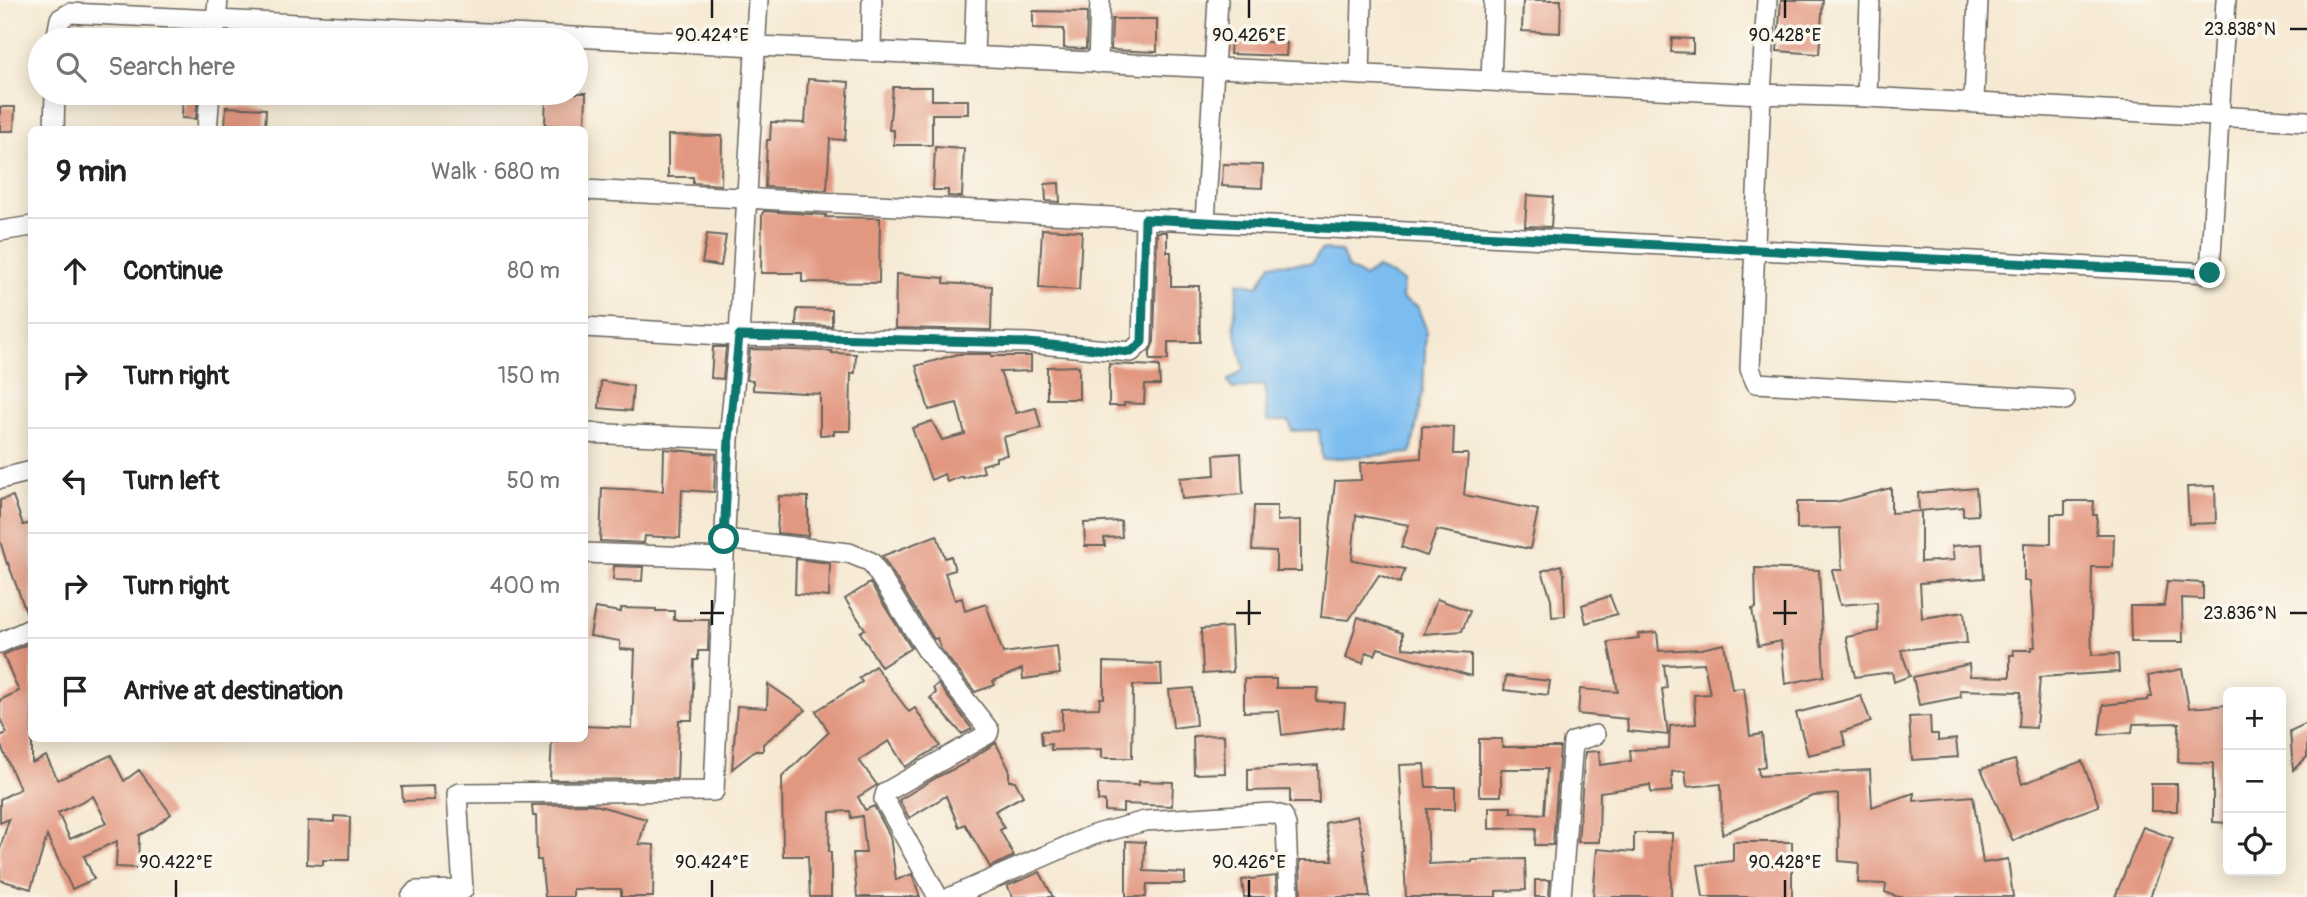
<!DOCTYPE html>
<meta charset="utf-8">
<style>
:root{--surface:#fff;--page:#f6f6f6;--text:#222;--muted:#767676;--line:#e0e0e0}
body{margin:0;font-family:Pangolin,sans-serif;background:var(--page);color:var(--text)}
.controls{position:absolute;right:21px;bottom:21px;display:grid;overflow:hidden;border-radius:10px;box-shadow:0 4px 18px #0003}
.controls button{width:63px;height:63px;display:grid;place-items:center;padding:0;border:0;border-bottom:2px solid var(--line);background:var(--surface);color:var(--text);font:35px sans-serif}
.stop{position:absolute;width:21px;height:21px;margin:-16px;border:5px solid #0f766e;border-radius:50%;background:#fff}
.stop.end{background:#0f766e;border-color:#fff;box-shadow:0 2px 7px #0008}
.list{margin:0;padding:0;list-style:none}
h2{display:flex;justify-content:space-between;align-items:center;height:91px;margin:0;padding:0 28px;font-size:30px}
h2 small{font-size:23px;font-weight:400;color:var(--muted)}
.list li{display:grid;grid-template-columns:46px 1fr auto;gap:21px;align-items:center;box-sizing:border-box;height:105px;padding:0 28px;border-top:2px solid var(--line)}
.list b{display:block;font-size:26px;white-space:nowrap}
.list em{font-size:23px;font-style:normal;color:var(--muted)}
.icon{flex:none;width:38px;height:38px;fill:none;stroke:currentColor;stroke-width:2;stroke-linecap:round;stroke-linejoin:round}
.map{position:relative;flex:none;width:2307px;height:897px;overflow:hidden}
.search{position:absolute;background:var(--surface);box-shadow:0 4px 18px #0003;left:28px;top:28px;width:560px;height:77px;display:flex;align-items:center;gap:18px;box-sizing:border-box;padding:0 24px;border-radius:38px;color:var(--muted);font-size:26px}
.panel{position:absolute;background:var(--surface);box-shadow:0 4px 18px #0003;left:28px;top:126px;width:560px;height:616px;border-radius:10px}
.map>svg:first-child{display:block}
.water{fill:#7cbdf1;stroke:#4c6c86;stroke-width:2}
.building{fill:#e29780;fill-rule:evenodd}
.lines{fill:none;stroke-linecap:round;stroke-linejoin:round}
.street-casing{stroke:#68645c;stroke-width:22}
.street{stroke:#fff;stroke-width:19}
.route{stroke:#0f766e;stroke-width:9}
.ticks{fill:none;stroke:#1c1c1c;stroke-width:2.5}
.ticks-label{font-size:18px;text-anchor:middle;fill:#1c1c1c;stroke:#fbf7ec;stroke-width:7;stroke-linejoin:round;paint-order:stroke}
</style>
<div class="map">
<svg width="2307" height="897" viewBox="0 0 2307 897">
<rect width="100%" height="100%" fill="#fbf7ec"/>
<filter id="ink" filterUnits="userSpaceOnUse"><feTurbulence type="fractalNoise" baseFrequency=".0143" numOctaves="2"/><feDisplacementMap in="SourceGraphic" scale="14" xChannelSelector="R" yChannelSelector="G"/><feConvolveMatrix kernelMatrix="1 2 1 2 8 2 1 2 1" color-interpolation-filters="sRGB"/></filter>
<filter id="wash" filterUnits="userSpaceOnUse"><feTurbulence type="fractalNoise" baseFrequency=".00686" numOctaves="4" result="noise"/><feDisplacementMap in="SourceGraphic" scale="28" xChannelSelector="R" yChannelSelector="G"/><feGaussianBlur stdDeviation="1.57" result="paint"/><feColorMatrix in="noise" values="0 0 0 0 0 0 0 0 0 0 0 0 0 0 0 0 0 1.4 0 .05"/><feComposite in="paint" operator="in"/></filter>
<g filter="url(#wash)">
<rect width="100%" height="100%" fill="#f6e9d3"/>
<path class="water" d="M1321,250L1341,251L1348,268L1364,277L1377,268L1403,281L1402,299L1417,306L1426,329L1423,392L1411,453L1322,459L1319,430L1292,431L1289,421H1267L1265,385L1232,389L1228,381L1244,369L1234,325L1238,282L1258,286L1271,264L1312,263Z"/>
<g id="blocks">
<path class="building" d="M1523,0H1561L1560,33L1522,31Z
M1781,0H1823L1819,54L1777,51Z
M1033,11L1087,12L1086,49L1064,48V29L1033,28Z
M1112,19H1157V52L1111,50Z
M1672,38L1693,39V53L1671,52Z
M1231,40L1287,43L1286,56L1230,54Z
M808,79L849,82L845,140L830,139L827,190L765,187L767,140H770L771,122L805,123Z
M893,87H932V100H968V114H932V145H894V130H889Z
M183,93H198L196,119L182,118Z
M546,93H586L585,127L545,125Z
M0,107H15L14,131H0Z
M226,107L266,109L265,130H225Z
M668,135L722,136L721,185L693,183V177H668Z
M935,147L964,149L962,197L948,196V190H933Z
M1223,164L1263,165L1262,188L1222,186Z
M1059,183L1060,202L1046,201L1045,184Z
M1527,195L1553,197L1551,227L1525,226Z
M764,211L826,215L825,217L880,218L879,283L802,282V273H761L762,214Z
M1042,229L1082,231L1079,290L1039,288Z
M1157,232H1167V252H1171V286H1199L1200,342H1168V360H1150V351L1154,342Z
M707,234L726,236L721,266L702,263Z
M896,274L944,278V283L992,286L991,330L895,328Z
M797,309L832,310V326L796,325Z
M713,347H726L723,379L711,378Z
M750,349L832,351V353L856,354L855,373H851L850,431H834V434L820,435V394L753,390V381L747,380Z
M958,354H991V356H1031V371L1000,372L1016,413L1036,408L1041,428L1003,437L1007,455L996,457V461L982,465L984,472L963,478L962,476L947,482L944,474L931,480L912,428L932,421L942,440L965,434L957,403L929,410L916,366Z
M1109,364L1159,366L1160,385H1145L1144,404L1124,403V406H1109Z
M1079,366V399H1047V367Z
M601,381L633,386L631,411L599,408Z
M1422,426L1454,427L1453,454H1468L1464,495L1538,510L1530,549L1437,530L1427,556L1401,547L1409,525L1356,515L1352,560L1405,569L1400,583L1379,575L1349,620L1321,617L1335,481L1361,480L1360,463L1421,458Z
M664,449L716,454L714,492L682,490L680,538L645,536L644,543L600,541L602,488L663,491Z
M1241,453L1243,494L1182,499L1180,478L1215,475L1214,455Z
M2215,486L2216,523L2189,524L2187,487Z
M1891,488V513L1921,511V562L1954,560L1952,546L1982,544L1984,578L1920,583L1922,618L1964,612L1967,643L1901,650L1910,676L1894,682L1892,672L1855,677L1846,637L1878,631L1877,602L1840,605L1832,570H1842L1840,528L1797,529V502H1836Z
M1976,488L1978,515L1963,516V507L1919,511L1918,493Z
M13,496L23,525L32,523V616L28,617L8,563L7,564L0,541V500Z
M779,496L808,497V536L777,533Z
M2065,501H2094L2093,515H2097L2096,534H2114L2113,567H2092L2091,623L2092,655L2118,654L2119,672L2040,677L2036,728L2019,727L2021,692L1960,690L1961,697L1919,705L1913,677L1969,664L1970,676L2010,677V655H2014L2013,650H2032V647H2035L2030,581H2024V543L2051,544V514H2065Z
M1254,506H1277V521L1301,520V571H1276V551L1252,550Z
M1121,521L1122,537L1104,538L1105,546H1085L1084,523Z
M937,535L945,558L951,556L955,570L945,573L955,600L962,598L965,611L986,604L1003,653L1057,646L1060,674L1023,679L1022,669L993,681L995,685L975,692L941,649L937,638L934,639L882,556Z
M796,559L830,563L829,597L795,594Z
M1561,565L1564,574L1565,616L1552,617L1551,599L1542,571Z
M614,566L643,567L642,581L613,580Z
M1755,568L1819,570L1824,676L1785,684L1781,641L1758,646L1752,609L1756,608Z
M2167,581L2203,583V599L2182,598L2183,642H2131L2130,606H2164Z
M870,583L911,648L881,667L860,632L865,629L845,599Z
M1610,596L1617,614L1586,623L1582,605Z
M1437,599L1470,611L1462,631L1424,634Z
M595,608L621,612V608L656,609V611H674V620H709L708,651H698V660H694L692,720H679L677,779L550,780L552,738H584V726L632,728L635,650L620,649V641L590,636Z
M1358,617L1403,633V648L1471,654V676L1378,648L1375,655L1366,652L1363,663L1346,658Z
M1231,627L1233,672L1203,674L1201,629Z
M1657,632L1659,651L1701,649L1724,644L1732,689L1744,688L1750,736L1762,734L1765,766L1758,768L1759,776L1870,770L1872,807L1914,793V801L1973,796L1983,863L2008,859L2013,897H1898L1885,892L1886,884L1858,883L1859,863L1839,861L1838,794L1813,796L1722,834L1721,784L1687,787L1685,771L1672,772V791L1651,793L1650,785L1600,792L1599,842H1578L1585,752L1599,751L1600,765L1631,761L1630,750L1669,748L1670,726L1696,724L1694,695L1710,694L1704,663L1664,665L1667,688L1662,689L1668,735L1628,731L1627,719L1578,714L1580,689L1618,692L1608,642L1639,638L1638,634Z
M32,642V763L46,756L58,780L111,755L124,781L139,770L171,814L153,828L139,835L138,868L116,867L117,841L84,856L94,879L72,889L47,836L31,889L0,880V849L9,819L0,823V799L20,789L0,744V736L7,733L0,719V700L19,691L3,655ZM93,796L107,823L70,839L58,813Z
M1104,662L1161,664L1162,685H1133L1132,758H1102V749L1051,750V744L1042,745L1041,731L1062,730V709L1099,708L1100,698H1104Z
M875,666L909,712L915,708L940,746L905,767L889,741L859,760L877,785L858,797L865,810L874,806L890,836L896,880L912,874L920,897H857L853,853H866L862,816L851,818L850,811L830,812L829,851L831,852V897H810L808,856H783L782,777L829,732L816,711L862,682L859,678Z
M2182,669L2189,708L2228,705V823L2213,822V763L2178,762L2179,723L2133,724L2132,732L2099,735L2103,705L2148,700V697H2152L2148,676Z
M1506,676L1550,681L1548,695L1504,690Z
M1244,679H1276V688H1318L1316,701L1345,703L1343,727L1282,735L1279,711L1244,712Z
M768,684L806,710L763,744V751H755L732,769L737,706L767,708Z
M938,684L972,729L962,734L930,698L936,693L933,688Z
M1193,688L1196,725L1173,728L1169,690Z
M1861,696L1871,722L1842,732L1846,746L1808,755L1796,713Z
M1930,716L1931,734H1938V741L1956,739L1958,757L1912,760L1909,717Z
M2307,723V757L2293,770L2290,731Z
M1224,735L1225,773L1194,774L1193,736Z
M1479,739H1502V747H1560L1553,845H1535L1536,828L1489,829V807H1511V812L1544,814L1547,769H1501V796H1479Z
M996,743L1009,769V781H1015L1023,796L995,811L1004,828L1000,830L1014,856L990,867L965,824L959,827L946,796L909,818L899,800L939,776L968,762L967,761Z
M2015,760L2022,784L2082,761L2099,806L2038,828L2013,841L1981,769Z
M1424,764L1426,787H1455V809H1427L1429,864L1472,862V860L1525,859L1526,890L1496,891V897H1406L1399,765Z
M1318,765L1319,803H1290V790L1248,791V769Z
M1139,781L1173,782L1172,806L1123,804V812L1105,811V801H1098V784L1139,785Z
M2151,784H2177V811H2151Z
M433,786L434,800L403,801L402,787Z
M592,804L646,819L639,844L654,845L653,897H621V889H573V897H545L541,860H537L536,816H533L532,805Z
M334,816L350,817L349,860H323V865L307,864L308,821L334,822Z
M1357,816L1365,849H1363L1370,897H1301L1300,860H1333L1325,823Z
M2143,827L2173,838L2150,897H2115Z
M1634,833H1672L1671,897H1593L1597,849L1634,852Z
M1126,841L1145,842L1144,871L1185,873V884H1147L1146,897H1126Z
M1733,842H1792V897H1703L1698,865L1733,861Z
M1040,872L1053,897H1013L1007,886Z
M1276,876L1277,897H1244L1242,880Z
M1535,880H1550L1549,897H1535Z"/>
</g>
</g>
<g filter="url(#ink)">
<use href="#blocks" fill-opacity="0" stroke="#68645c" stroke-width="2"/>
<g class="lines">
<defs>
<path id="street" d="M1767,0L1761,94L1750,369L1756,383L2065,400
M56,40L60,19L70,13L1761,94L1867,97L2307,121
M214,40L218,0
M871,52L872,0
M974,56L976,0
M1098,63L1100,0
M1360,75L1362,0
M1491,81L1494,0
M1867,97L1870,0
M1974,102L1978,0
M54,130L55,93
M207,130L210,93
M584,190L2210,273L2226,0
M1205,222L1218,0
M0,231L32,226
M584,327L739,336L1028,343L1131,352L1142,342L1145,219
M584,433L729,439
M0,479L32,471
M724,539L849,553L871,562L928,652L989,730L988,734L886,792L884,799L938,897
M584,553L723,558
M0,643L32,628
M411,897L416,891L463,890L457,794L459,793L714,791L729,439L739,336L758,0
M951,897L1093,835L1145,821L1271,813L1283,816L1286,825L1289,897
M1561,897L1573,742L1595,735"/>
</defs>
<use href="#street" class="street-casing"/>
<use href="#street" class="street"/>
</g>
</g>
<g class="lines" filter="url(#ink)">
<path class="route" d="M724,539L729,439L739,336L1028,343L1131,352L1142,342L1145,219L2210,273"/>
</g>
<path class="ticks" d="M712,0V18M1249,0V18M1785,0V18M2290,29H2307M712,600V625M1249,600V625M1785,600V625M700,613H724M1236,613H1261M1773,613H1797M2290,613H2307M176,880V897M712,880V897M1249,880V897M1785,880V897"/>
<g class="ticks-label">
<text x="2240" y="35">23.838°N</text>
<text x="712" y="41">90.424°E</text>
<text x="1249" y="41">90.426°E</text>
<text x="1785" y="41">90.428°E</text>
<text x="2240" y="619">23.836°N</text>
<text x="176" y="868">90.422°E</text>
<text x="712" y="868">90.424°E</text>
<text x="1249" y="868">90.426°E</text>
<text x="1785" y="868">90.428°E</text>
</g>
</svg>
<div class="controls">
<button>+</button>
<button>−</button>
<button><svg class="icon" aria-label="locate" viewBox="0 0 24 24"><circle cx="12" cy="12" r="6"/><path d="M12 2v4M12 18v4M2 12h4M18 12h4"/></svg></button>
</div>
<div class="stop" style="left:724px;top:539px"></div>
<div class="stop end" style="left:2210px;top:273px"></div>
<div class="search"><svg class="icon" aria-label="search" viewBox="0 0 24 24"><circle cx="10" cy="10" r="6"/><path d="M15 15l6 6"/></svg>Search here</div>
<section class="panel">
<h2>9 min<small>Walk · 680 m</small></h2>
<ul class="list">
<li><svg class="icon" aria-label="ahead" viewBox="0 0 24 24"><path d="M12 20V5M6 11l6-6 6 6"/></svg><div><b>Continue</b></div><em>80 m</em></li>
<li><svg class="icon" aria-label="right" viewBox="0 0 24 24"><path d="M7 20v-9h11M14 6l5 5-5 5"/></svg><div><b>Turn right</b></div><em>150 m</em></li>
<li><svg class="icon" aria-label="left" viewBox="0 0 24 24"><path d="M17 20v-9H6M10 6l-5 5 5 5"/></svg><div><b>Turn left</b></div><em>50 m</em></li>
<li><svg class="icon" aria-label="right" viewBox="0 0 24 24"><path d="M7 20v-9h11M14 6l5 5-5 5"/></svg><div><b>Turn right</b></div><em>400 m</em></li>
<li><svg class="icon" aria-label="arrive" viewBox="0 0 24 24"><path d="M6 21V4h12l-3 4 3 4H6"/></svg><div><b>Arrive at destination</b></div></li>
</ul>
</section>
</div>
